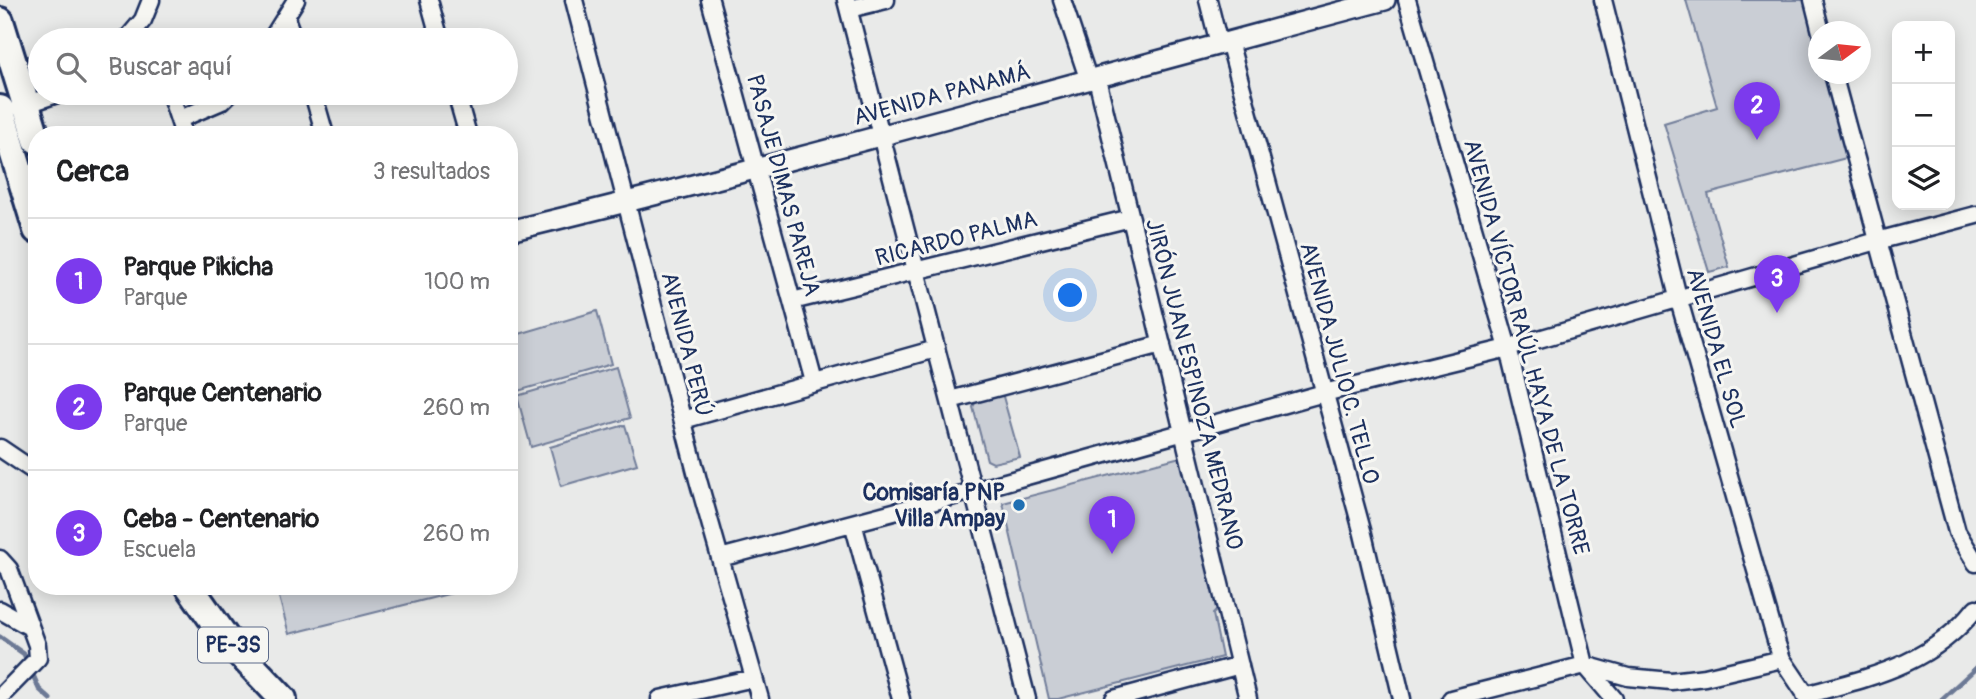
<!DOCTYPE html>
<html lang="es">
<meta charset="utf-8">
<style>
:root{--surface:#fff;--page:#f6f6f6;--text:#202124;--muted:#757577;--line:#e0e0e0;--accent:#7c3aed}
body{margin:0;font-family:Pangolin,sans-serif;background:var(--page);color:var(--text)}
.controls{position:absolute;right:21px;top:21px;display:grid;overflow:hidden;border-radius:14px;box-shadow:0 4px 18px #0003}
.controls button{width:63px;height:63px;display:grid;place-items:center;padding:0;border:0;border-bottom:2px solid var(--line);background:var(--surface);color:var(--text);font:35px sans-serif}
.compass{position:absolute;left:1808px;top:21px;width:63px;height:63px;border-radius:50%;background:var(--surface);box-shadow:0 4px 18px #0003;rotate:75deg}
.you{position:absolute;left:1071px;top:296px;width:24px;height:24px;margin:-18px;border:5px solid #fff;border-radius:50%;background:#1a73e8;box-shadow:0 0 0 10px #1a73e833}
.badge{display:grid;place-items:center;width:46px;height:46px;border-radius:50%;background:var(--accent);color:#fff;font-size:23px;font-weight:700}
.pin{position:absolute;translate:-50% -58px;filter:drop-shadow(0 2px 4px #0008)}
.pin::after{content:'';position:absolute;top:37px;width:24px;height:21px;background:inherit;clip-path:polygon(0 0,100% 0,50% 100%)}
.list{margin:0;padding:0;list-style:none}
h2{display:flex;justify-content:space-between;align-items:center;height:91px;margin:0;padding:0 28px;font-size:30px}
h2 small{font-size:23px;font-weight:400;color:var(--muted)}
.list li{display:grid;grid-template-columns:46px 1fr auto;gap:21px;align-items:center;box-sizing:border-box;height:126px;padding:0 28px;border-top:2px solid var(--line)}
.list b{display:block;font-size:26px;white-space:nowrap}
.list p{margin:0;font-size:23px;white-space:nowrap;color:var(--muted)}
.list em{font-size:23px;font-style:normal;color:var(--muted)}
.icon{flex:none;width:38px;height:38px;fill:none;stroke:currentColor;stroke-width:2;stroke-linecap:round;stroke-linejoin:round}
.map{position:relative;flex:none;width:1976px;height:699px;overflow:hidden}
.search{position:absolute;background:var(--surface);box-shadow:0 4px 18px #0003;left:28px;top:28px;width:490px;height:77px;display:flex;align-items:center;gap:18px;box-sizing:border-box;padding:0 24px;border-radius:38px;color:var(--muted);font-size:26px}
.panel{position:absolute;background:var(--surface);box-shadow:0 4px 18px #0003;left:28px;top:126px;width:490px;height:469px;border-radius:28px}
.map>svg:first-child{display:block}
.green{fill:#caced5;stroke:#727e9a;stroke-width:2}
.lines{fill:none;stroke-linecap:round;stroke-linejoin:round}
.stream{stroke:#6c7995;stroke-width:5}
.minor-casing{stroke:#1b2f5e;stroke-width:21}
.tertiary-casing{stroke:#1b2f5e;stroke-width:24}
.trunk-casing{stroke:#1b2f5e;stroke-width:32}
.minor{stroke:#f6f6f2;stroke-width:16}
.tertiary{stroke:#f6f6f2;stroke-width:19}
.trunk{stroke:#f6f6f2;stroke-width:26}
.poi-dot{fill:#1f6fb2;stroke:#f6f6f2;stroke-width:2.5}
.labels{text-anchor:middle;stroke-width:6;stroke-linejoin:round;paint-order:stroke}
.shield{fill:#f6f6f2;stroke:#5d6b8a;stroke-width:2}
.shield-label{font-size:21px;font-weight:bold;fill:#1b2f5e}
.street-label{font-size:23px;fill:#1b2f5e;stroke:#f6f6f2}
.poi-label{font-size:23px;font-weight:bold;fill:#1b2f5e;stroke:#f6f6f2;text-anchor:end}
</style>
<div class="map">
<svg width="1976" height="699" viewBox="0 0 1976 699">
<rect width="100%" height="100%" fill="#e9eae9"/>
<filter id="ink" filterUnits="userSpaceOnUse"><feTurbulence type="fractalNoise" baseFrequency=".0143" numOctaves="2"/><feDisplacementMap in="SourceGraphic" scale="14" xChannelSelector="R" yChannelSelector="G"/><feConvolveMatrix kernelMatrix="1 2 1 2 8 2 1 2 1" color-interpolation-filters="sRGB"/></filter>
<g filter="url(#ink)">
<path class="green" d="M1686,0H1806L1818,45V74H1826L1850,157L1708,194L1729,267L1709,272L1664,123L1717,107Z
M597,311L611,364L511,393L509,337Z
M616,367L630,418L531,447L517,396Z
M1002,393L1020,457L993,463L987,460L973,407L976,401Z
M625,425L637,464L561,486L550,447Z
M1188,455L1221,606L1213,614L1222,657L1058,699H1049L1003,503Z
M276,586H467L468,589L289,634Z"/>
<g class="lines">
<path class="stream" d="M0,637L24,654L39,689L50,699
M1942,699L1976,668"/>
<defs>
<path id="minor" d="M429,0L440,40
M574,0L698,480L760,699
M710,0L814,382
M846,0L1027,699
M1062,0L1089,81
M1208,0L1219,44
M1407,0L1508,348L1585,665L1614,699
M1603,0L1678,297L1777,644L1782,659L1809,699
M1813,0L1821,32
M849,9L886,0
M286,18L294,40
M126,40L143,20L151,0
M271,40L296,0
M1229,41L1363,534L1402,699
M1833,74L1957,532L1976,563
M1097,79L1248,699
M170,93L184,135
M313,93L325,135
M456,93L468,135
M19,107L60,93
M180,119L222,101L230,93
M792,301L1131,218
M950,400L1162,344
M683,420L936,349
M0,448L37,473
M853,523L901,699
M720,558L973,491L1324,393L1508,348L1877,241L1976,215
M0,559L9,569L37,645L38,658L0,697
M0,610L30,627
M1805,695C1871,677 1931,665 1976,608
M660,699L754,678
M1114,699L1240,665
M1451,699L1585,665L1628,677L1671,681L1705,677L1782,659"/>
<path id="tertiary" d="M509,231C803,160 1093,77 1385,0"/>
<path id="trunk" d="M0,21L37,140
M0,109L37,230
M189,586L227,640L283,699"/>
</defs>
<use href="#minor" class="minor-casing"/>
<use href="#tertiary" class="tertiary-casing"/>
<use href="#trunk" class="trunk-casing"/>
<use href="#minor" class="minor"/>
<use href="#tertiary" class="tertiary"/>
<use href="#trunk" class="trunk"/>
</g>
</g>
<circle class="poi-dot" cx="1019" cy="505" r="7"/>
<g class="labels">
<rect class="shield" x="198" y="627.5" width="70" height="35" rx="5"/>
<g class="shield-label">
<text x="233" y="652">PE-3S</text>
</g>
<g class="street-label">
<text transform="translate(942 94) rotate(-15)" y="8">AVENIDA PANAMÁ</text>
<text transform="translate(784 185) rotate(75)" y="8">PASAJE DIMAS PAREJA</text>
<text transform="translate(956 238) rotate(-14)" y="8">RICARDO PALMA</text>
<text transform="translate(687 344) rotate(76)" y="8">AVENIDA PERÚ</text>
<text transform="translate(1527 347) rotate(75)" y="8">AVENIDA VÍCTOR RAÚL HAYA DE LA TORRE</text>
<text transform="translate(1717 348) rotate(74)" y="8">AVENIDA EL SOL</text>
<text transform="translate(1340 363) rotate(75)" y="8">AVENIDA JULIO C. TELLO</text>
<text transform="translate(1195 384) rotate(76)" y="8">JIRÓN JUAN ESPINOZA MEDRANO</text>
</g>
<g class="poi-label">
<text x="1005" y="500">Comisaría PNP<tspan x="1005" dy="26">Villa Ampay</tspan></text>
</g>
</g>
</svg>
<div class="controls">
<button>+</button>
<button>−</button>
<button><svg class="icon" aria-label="layers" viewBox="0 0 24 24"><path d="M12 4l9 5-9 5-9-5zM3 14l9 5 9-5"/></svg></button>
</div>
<svg class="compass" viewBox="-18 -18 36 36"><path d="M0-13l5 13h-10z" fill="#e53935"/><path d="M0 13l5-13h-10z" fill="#757577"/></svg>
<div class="you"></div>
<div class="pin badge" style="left:1112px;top:554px">1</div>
<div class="pin badge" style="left:1757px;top:140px">2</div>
<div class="pin badge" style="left:1777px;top:313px">3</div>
<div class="search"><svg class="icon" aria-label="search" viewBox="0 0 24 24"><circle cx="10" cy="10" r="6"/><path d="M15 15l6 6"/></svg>Buscar aquí</div>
<section class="panel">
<h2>Cerca<small>3 resultados</small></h2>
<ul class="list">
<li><span class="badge">1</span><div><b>Parque Pikicha</b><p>Parque</p></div><em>100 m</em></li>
<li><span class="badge">2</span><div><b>Parque Centenario</b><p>Parque</p></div><em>260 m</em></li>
<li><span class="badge">3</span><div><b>Ceba - Centenario</b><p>Escuela</p></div><em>260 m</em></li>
</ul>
</section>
</div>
